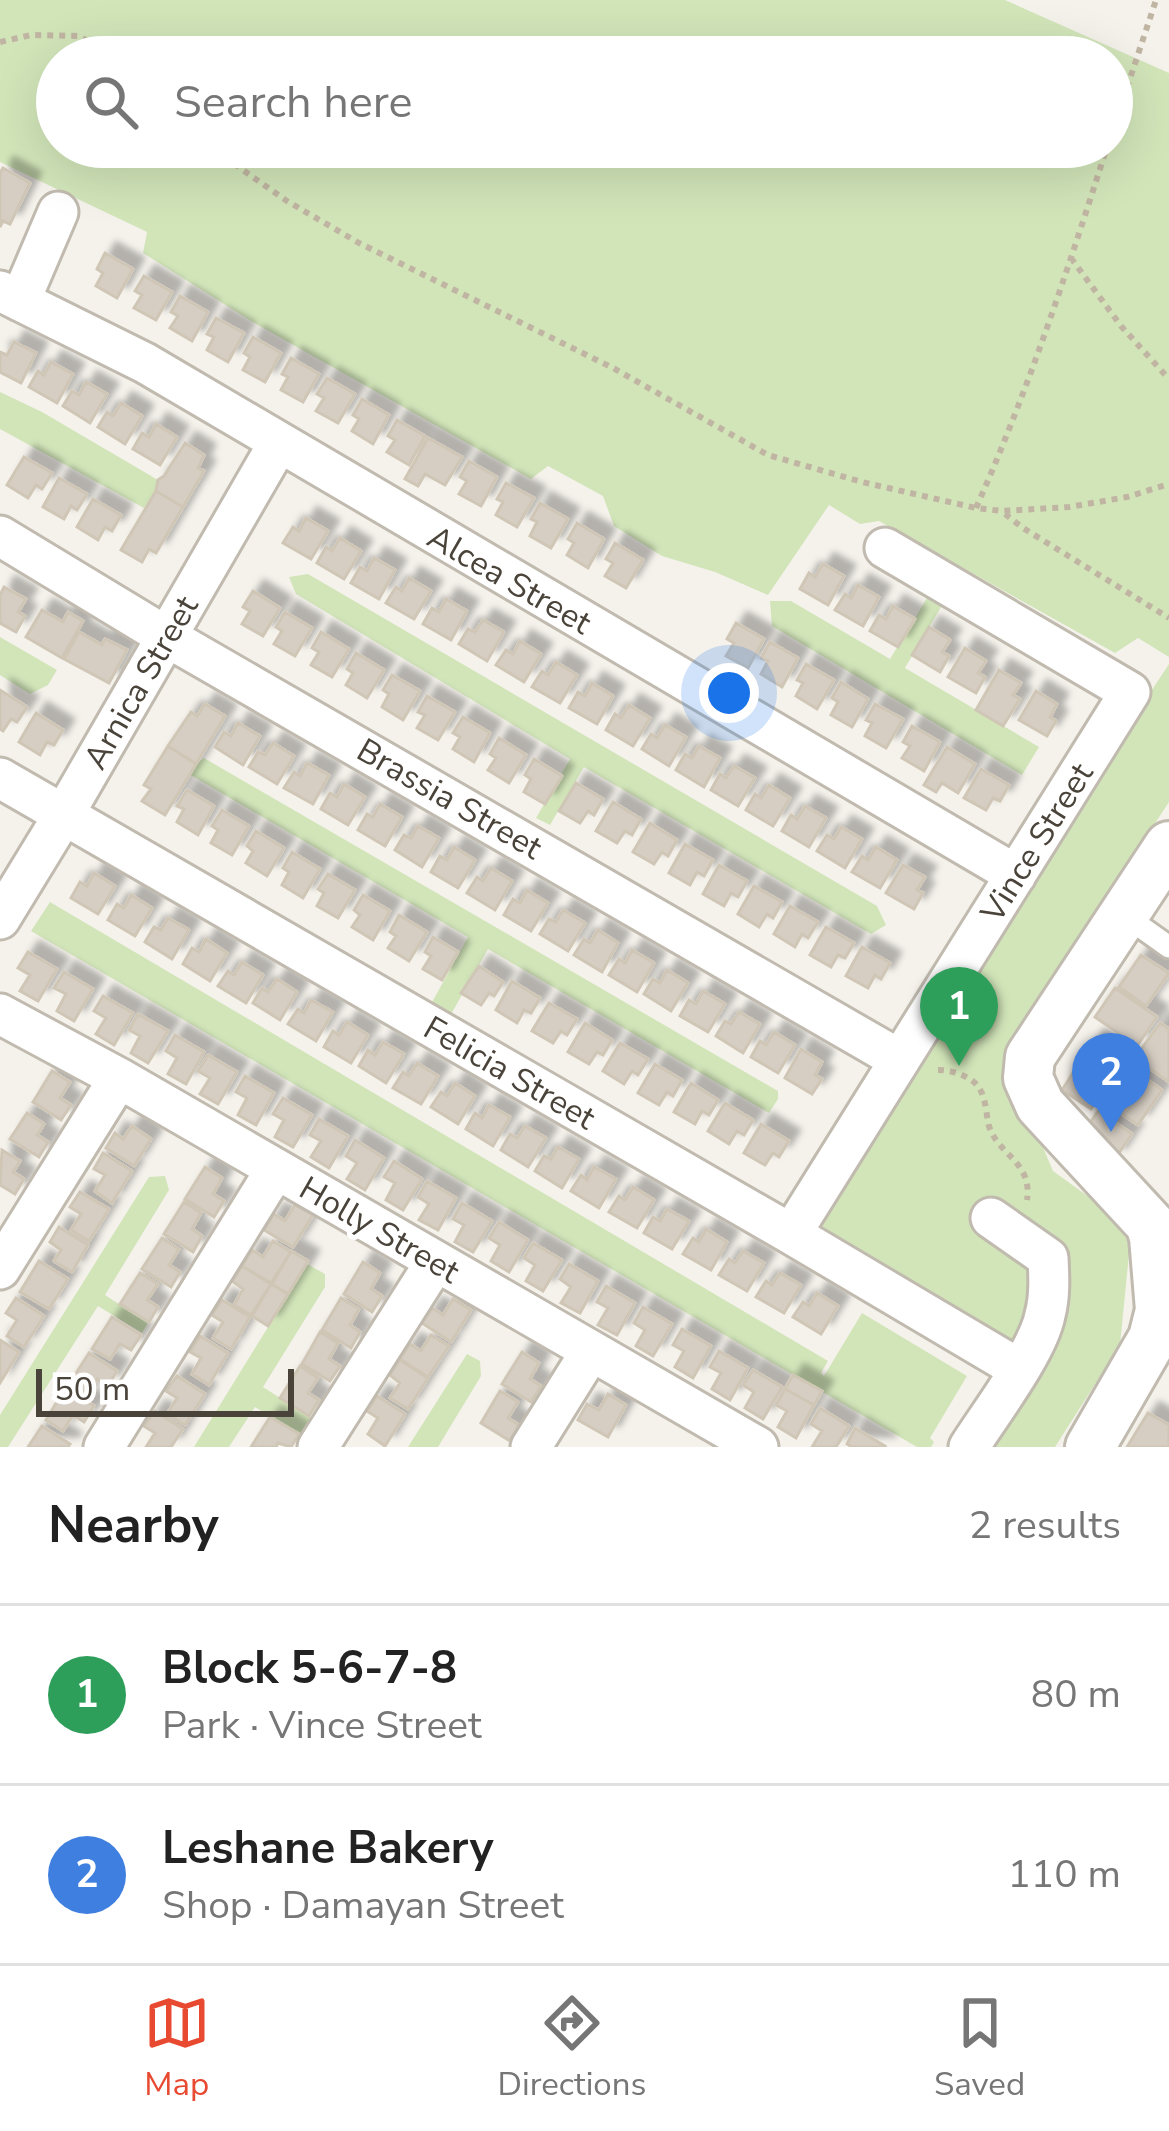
<!DOCTYPE html>
<meta charset="utf-8">
<style>
:root{--surface:#fff;--page:#f2f2f2;--text:#222;--muted:#767676;--line:#e0e0e0;--accent:#e84a31}
body{margin:0;font-family:"Nunito Sans",sans-serif;background:var(--page);color:var(--text)}
.scale{position:absolute;left:36px;bottom:30px;width:258px;box-sizing:border-box;padding-left:12px;border:6px solid #49433a;border-top:0;font-size:33px;line-height:42px;white-space:nowrap;color:#49433a;-webkit-text-stroke:9px #fff;paint-order:stroke}
.you{position:absolute;left:729px;top:693px;width:42px;height:42px;margin:-30px;border:9px solid #fff;border-radius:50%;background:#1a73e8;box-shadow:0 0 0 18px #1a73e833}
.badge{display:grid;place-items:center;width:78px;height:78px;border-radius:50%;background:var(--accent);color:#fff;font-size:39px;font-weight:700}
.pin{position:absolute;translate:-50% -99px;filter:drop-shadow(0 3px 6px #0008)}
.pin::after{content:'';position:absolute;top:63px;width:42px;height:36px;background:inherit;clip-path:polygon(0 0,100% 0,50% 100%)}
.list{margin:0;padding:0;list-style:none}
h2{display:flex;justify-content:space-between;align-items:center;height:156px;margin:0;padding:0 48px;font-size:51px}
h2 small{font-size:39px;font-weight:400;color:var(--muted)}
.list li{display:grid;grid-template-columns:78px 1fr auto;gap:36px;align-items:center;box-sizing:border-box;height:180px;padding:0 48px;border-top:3px solid var(--line)}
.list b{display:block;font-size:45px;white-space:nowrap}
.list p{margin:0;font-size:39px;white-space:nowrap;color:var(--muted)}
.list em{font-size:39px;font-style:normal;color:var(--muted)}
.icon{flex:none;width:66px;height:66px;fill:none;stroke:currentColor;stroke-width:2;stroke-linecap:round;stroke-linejoin:round}
.map{position:relative;flex:none;width:1169px;height:1447px;overflow:hidden}
.search{position:absolute;background:var(--surface);box-shadow:0 12px 48px #0002;left:36px;right:36px;top:36px;height:132px;display:flex;align-items:center;gap:30px;box-sizing:border-box;padding:0 42px;border-radius:66px;color:var(--muted);font-size:45px}
.sheet{height:516px;background:var(--surface)}
nav{display:flex;justify-content:space-around;align-items:center;box-sizing:border-box;height:168px;border-top:3px solid var(--line);background:var(--surface);font-size:33px;color:var(--muted)}
nav a{display:grid;justify-items:center;gap:6px}
nav .on{color:var(--accent)}
.map>svg:first-child{display:block}
.green{fill:#d2e5b9;fill-rule:evenodd}
.building{fill:#d6cec3;stroke:#d0c6b6;stroke-width:3;filter:url(#shadow)}
.lines{fill:none;stroke-linecap:round;stroke-linejoin:round}
.service-casing{stroke:#c0baaf;stroke-width:27}
.minor-casing{stroke:#c0baaf;stroke-width:45}
.tertiary-casing{stroke:#c0baaf;stroke-width:54}
.path{stroke:#c0b5a2;stroke-width:6;stroke-dasharray:6 6;stroke-linecap:butt}
.service{stroke:#fff;stroke-width:21}
.minor{stroke:#fff;stroke-width:39}
.tertiary{stroke:#fff;stroke-width:48}
.labels{text-anchor:middle;stroke-width:10;stroke-linejoin:round;paint-order:stroke}
.street-label{font-size:33px;fill:#49433a;stroke:#fff}
</style>
<div class="map">
<svg width="1169" height="1447" viewBox="0 0 1169 1447">
<defs>
<filter id="shadow"><feDropShadow dx="11" dy="-11" stdDeviation="3" flood-color="#0004"/></filter>
</defs>
<rect width="100%" height="100%" fill="#f5f2ec"/>
<path class="green" d="M0,0H1005L1169,73V657L1138,638L1115,653L879,521L860,524L829,505L768,595L715,572L662,556L614,526L603,496L548,466L531,479L251,321L143,253L147,232L0,162ZM57,57H1112V147H57Z
M0,392L42,412L158,480L156,491L144,508L0,429Z
M308,574L877,906L886,925L871,934L584,767L550,825L536,818L570,759L296,594L289,577Z
M930,593L944,602L905,668L1039,747L1022,775L772,626L770,601H791L890,659Z
M0,637L57,670L48,685L30,694L0,675Z
M1169,664V802L1016,1036L1007,1096L1042,1145L1053,1171L1107,1210L1130,1244L1120,1345L1055,1447H991L1039,1366L825,1236L819,1215L924,1036Z
M204,758L778,1091V1099L769,1113L488,949L450,1016L431,1004L468,937L189,774L196,764Z
M50,902L828,1361L821,1373L824,1376L862,1313L967,1376L930,1438L934,1442L931,1447H917L31,931Z
M165,1176L169,1190L105,1295L148,1323L142,1333L98,1306L8,1447H0V1415L149,1177Z
M307,1264L325,1274V1287L263,1387L316,1421L305,1438L255,1407L229,1447H194Z
M467,1354L480,1361L481,1376L438,1447H408Z"/>
<path class="building" d="M3,168L30,183L10,224L3,221L0,227V173Z
M105,253L133,269L117,298L96,286L103,273L97,269Z
M144,276L172,292L156,320L134,308L142,295L135,291Z
M180,296L208,312L192,341L170,328L178,316L171,312Z
M216,318L244,333L228,362L207,350L214,337L207,334Z
M253,337L281,353L265,382L243,370L250,357L244,353Z
M14,342L36,353L21,383L0,372V352L7,355Z
M291,358L319,374L303,402L281,390L288,377L282,374Z
M51,362L73,374L57,403L29,387L38,371L44,375Z
M327,378L355,394L338,423L316,411L324,398L317,394Z
M86,382L107,394L90,423L63,406L72,391L79,395Z
M362,399L389,415L373,444L352,431L359,419L353,415Z
M121,403L142,416L125,444L98,427L107,412L113,416Z
M397,420L425,436L409,465L387,452L395,440L388,436Z
M156,424L177,437L160,465L133,449L142,433L149,437Z
M428,438L462,457L445,485L425,474L418,486L405,479Z
M185,443L204,455L198,468L204,471L183,507L156,491L158,480L164,476Z
M24,457L52,473L42,489L36,485L28,498L7,485Z
M469,461L497,477L481,506L459,494L467,481L460,477Z
M59,478L87,494L77,510L71,506L64,519L43,507Z
M506,483L534,498L517,527L496,515L503,502L497,499Z
M156,491L183,507L156,553L149,549L142,562L121,550Z
M93,499L121,515L112,531L105,527L98,540L77,527Z
M540,503L568,519L551,548L530,536L537,522L531,519Z
M306,518L328,531L311,559L283,543L293,527L299,531Z
M577,523L604,539L588,568L567,555L574,543L568,539Z
M340,538L361,551L344,579L317,563L326,547L332,551Z
M615,543L643,560L626,588L605,576L613,563L606,559Z
M374,558L395,570L379,599L351,583L360,567L367,571Z
M823,564L844,576L828,605L800,589L809,573L815,577Z
M409,578L431,591L414,619L386,603L396,587L402,591Z
M858,585L879,597L863,626L835,610L845,594L851,598Z
M4,587L26,599L18,612L25,616L16,632L0,623V595Z
M253,591L280,608L263,636L242,624L250,611L243,607Z
M446,599L467,611L451,640L423,624L432,608L439,612Z
M893,606L915,619L898,647L870,631L879,615L886,619Z
M42,610L63,622L68,612L83,621L62,658L26,637Z
M285,612L312,628L295,656L274,644L282,631L276,627Z
M483,620L504,632L487,661L459,644L468,629L475,632Z
M736,623L764,639L748,668L726,656L734,643L727,639Z
M929,627L950,640L942,652L949,656L940,672L912,655Z
M79,632L102,645L105,639L127,650L109,683L64,659Z
M321,632L349,649L332,677L311,665L319,652L312,648Z
M520,641L541,654L524,682L496,665L506,650L513,654Z
M770,642L798,658L782,687L761,674L768,661L761,658Z
M965,648L986,661L978,673L985,677L976,693L948,677Z
M356,653L384,670L367,698L346,685L353,673L347,669Z
M556,662L577,675L560,703L532,687L542,671L548,675Z
M806,664L834,680L817,709L796,696L803,683L797,680Z
M999,670L1021,683L1013,695L1020,699L1003,726L976,710Z
M392,675L420,691L403,720L382,707L389,694L383,690Z
M841,682L868,699L852,727L831,715L838,702L832,698Z
M592,683L613,696L597,724L569,708L578,692L585,696Z
M0,690L27,707L17,722L11,719L3,731L0,729Z
M1036,691L1057,704L1050,717L1056,721L1047,736L1019,720Z
M427,696L455,712L438,740L417,728L425,715L418,712Z
M205,704L225,716L196,764L168,746L191,712L197,716Z
M875,704L903,719L886,748L865,736L872,723L866,720Z
M629,705L650,718L633,746L606,730L615,714L621,718Z
M36,713L63,730L54,745L47,742L40,755L19,742Z
M463,717L490,733L474,762L453,749L460,737L453,733Z
M238,723L260,736L243,765L215,747L224,732L231,736Z
M665,725L686,737L669,766L642,749L651,734L657,738Z
M912,726L940,742L924,771L902,758L910,746L903,742Z
M499,738L526,755L509,783L488,770L496,758L490,754Z
M273,743L294,756L277,784L249,767L258,752L265,755Z
M168,746L196,764L165,815L142,801L151,789L144,785Z
M699,746L720,758L704,787L676,770L685,754L692,758Z
M947,747L975,764L958,793L942,783L936,792L924,785Z
M534,759L562,776L545,804L524,792L531,779L525,775Z
M307,763L329,775L313,804L284,788L294,772L300,776Z
M734,766L755,778L738,806L711,790L720,774L726,778Z
M981,769L1009,785L1000,801L993,798L986,810L964,798Z
M576,783L603,799L594,815L588,811L580,823L559,811Z
M344,784L365,797L348,825L321,809L330,793L337,797Z
M769,785L790,798L773,826L746,810L755,794L761,798Z
M187,790L214,806L198,835L177,822L184,809L177,806Z
M613,802L641,819L632,835L625,831L617,843L596,831Z
M380,804L402,817L385,846L358,830L367,814L373,817Z
M805,806L826,818L809,847L782,831L791,815L797,819Z
M222,810L249,826L232,855L211,843L218,830L212,826Z
M650,823L677,840L668,856L662,852L654,864L633,852Z
M418,826L439,838L422,867L395,850L404,835L411,838Z
M841,827L862,839L845,868L817,851L827,835L834,839Z
M256,831L284,848L267,876L246,863L253,851L247,846Z
M685,844L713,860L704,876L697,872L690,885L669,873Z
M454,847L475,860L458,888L431,872L440,856L447,860Z
M876,847L897,860L880,888L852,872L862,856L868,860Z
M292,852L320,869L303,898L282,885L289,872L283,868Z
M719,865L747,881L738,897L731,893L724,906L703,894Z
M903,865L925,877L917,890L923,893L914,909L886,893Z
M491,868L512,881L495,910L467,893L477,877L483,881Z
M94,873L115,886L98,914L71,898L80,882L87,886Z
M328,874L355,890L338,918L317,906L324,893L318,889Z
M754,886L782,902L773,918L767,914L759,927L738,914Z
M527,890L548,903L531,931L504,915L513,899L520,903Z
M131,895L152,908L135,936L108,920L117,904L124,908Z
M363,895L390,911L373,940L352,927L360,915L354,910Z
M790,906L818,922L808,938L802,934L795,947L774,934Z
M563,910L585,923L568,951L540,934L549,919L556,922Z
M399,915L427,932L409,961L388,948L396,936L390,932Z
M168,918L189,930L172,959L145,942L154,927L161,930Z
M826,927L854,943L845,958L838,955L831,967L810,955Z
M598,930L618,943L602,972L574,955L584,939L590,943Z
M433,937L458,952L442,980L423,969L431,956L425,952Z
M206,939L227,953L210,981L183,964L192,948L199,952Z
M862,947L890,963L881,979L875,975L868,988L846,976Z
M632,950L654,963L637,992L609,975L619,959L625,963Z
M28,952L57,969L38,1001L20,991L30,975L18,968Z
M1141,955L1169,973L1146,1006L1119,987Z
M242,962L263,975L246,1003L218,986L228,971L234,975Z
M479,966L503,982L494,996L489,993L481,1005L461,993Z
M667,970L688,983L671,1011L644,994L653,979L660,983Z
M64,972L93,989L74,1021L57,1011L66,994L54,988Z
M277,979L297,992L280,1020L253,1003L262,988L268,992Z
M512,981L540,998L531,1013L524,1010L517,1023L496,1010Z
M1115,988L1157,1017L1137,1046L1095,1017Z
M703,991L725,1004L708,1032L680,1016L689,1000L696,1004Z
M103,996L133,1013L114,1045L96,1034L106,1018L94,1011Z
M311,1000L333,1012L316,1041L288,1024L298,1009L304,1013Z
M549,1003L577,1019L567,1035L561,1031L553,1043L532,1031Z
M739,1012L760,1024L743,1053L716,1036L725,1021L731,1024Z
M138,1014L168,1031L148,1063L131,1053L140,1036L129,1030Z
M347,1022L368,1035L351,1063L324,1047L333,1031L339,1035Z
M585,1023L612,1040L603,1055L597,1052L589,1064L568,1052Z
M1160,1023L1169,1029V1082L1135,1058Z
M774,1032L795,1045L778,1073L751,1057L760,1041L766,1045Z
M175,1035L204,1052L186,1084L168,1074L177,1058L166,1051Z
M1094,1040L1123,1059L1091,1109L1062,1090Z
M383,1042L404,1054L386,1083L359,1066L368,1050L375,1055Z
M620,1043L648,1059L638,1075L632,1071L624,1084L603,1071Z
M801,1049L822,1062L815,1075L822,1079L812,1094L785,1078Z
M208,1055L237,1072L218,1104L200,1094L210,1078L198,1071Z
M417,1063L438,1076L421,1104L393,1088L403,1072L409,1076Z
M655,1064L682,1080L673,1096L667,1092L659,1105L638,1093Z
M1128,1066L1162,1090L1138,1125L1103,1101Z
M52,1071L70,1082L60,1098L71,1105L61,1120L33,1102Z
M245,1076L274,1093L256,1125L238,1115L247,1098L236,1092Z
M455,1083L475,1096L458,1124L431,1107L441,1092L447,1096Z
M691,1083L718,1100L709,1115L702,1111L695,1124L674,1112Z
M283,1098L312,1115L293,1147L275,1137L284,1120L273,1114Z
M725,1103L753,1120L744,1135L737,1131L729,1144L708,1131Z
M489,1105L510,1117L493,1146L466,1129L475,1113L482,1118Z
M1098,1111L1132,1134L1115,1159L1081,1136Z
M27,1113L44,1124L37,1135L48,1142L39,1157L10,1139Z
M319,1119L348,1136L329,1168L311,1157L321,1141L310,1135Z
M761,1124L789,1141L779,1157L773,1153L765,1165L744,1153Z
M132,1126L151,1139L134,1166L106,1148L115,1133L123,1139Z
M525,1126L546,1138L528,1167L501,1150L510,1134L517,1138Z
M355,1140L384,1158L365,1190L347,1179L357,1163L346,1156Z
M558,1147L579,1159L562,1188L535,1171L544,1156L551,1159Z
M2,1150L20,1161L13,1172L24,1179L15,1194L0,1185Z
M103,1153L132,1171L112,1203L95,1191L105,1175L94,1169Z
M394,1161L422,1179L403,1210L386,1200L395,1183L384,1177Z
M205,1167L222,1178L213,1194L224,1201L214,1217L185,1199Z
M594,1167L616,1179L599,1208L571,1191L581,1175L587,1180Z
M427,1181L456,1198L438,1230L419,1220L429,1204L418,1197Z
M633,1187L654,1200L637,1228L609,1212L619,1196L625,1200Z
M80,1192L109,1209L89,1241L71,1230L81,1214L70,1207Z
M184,1202L201,1213L192,1229L202,1236L193,1252L164,1234Z
M462,1203L492,1221L473,1252L455,1242L464,1225L453,1219Z
M295,1205L313,1215L293,1247L264,1230L274,1214L285,1221Z
M667,1209L689,1221L672,1249L644,1233L653,1217L660,1221Z
M499,1222L528,1240L509,1272L491,1261L500,1245L489,1238Z
M59,1227L88,1245L72,1272L54,1261L61,1250L50,1242Z
M706,1229L727,1242L711,1270L683,1254L693,1238L699,1242Z
M162,1238L179,1249L169,1265L180,1272L171,1287L142,1269Z
M273,1241L291,1252L271,1283L242,1266L252,1250L263,1257Z
M533,1243L562,1260L543,1291L526,1281L535,1265L524,1258Z
M291,1251L308,1261L288,1294L272,1284Z
M743,1251L764,1263L747,1291L719,1275L729,1259L735,1263Z
M39,1261L68,1279L49,1309L20,1292Z
M363,1262L380,1273L371,1289L382,1296L372,1312L344,1294Z
M569,1264L598,1281L580,1313L561,1303L571,1287L560,1279Z
M242,1266L271,1284L251,1315L234,1305L243,1289L232,1281Z
M140,1273L158,1284L147,1300L158,1307L149,1322L120,1304Z
M780,1273L801,1285L784,1313L756,1297L766,1281L772,1285Z
M271,1284L288,1294L268,1326L252,1316Z
M606,1286L635,1303L617,1335L598,1325L608,1308L597,1302Z
M817,1293L838,1306L821,1334L793,1317L803,1302L809,1306Z
M16,1298L44,1316L24,1347L7,1336L17,1320L6,1313Z
M341,1298L359,1309L350,1325L360,1332L351,1348L322,1330Z
M453,1299L471,1310L451,1342L422,1323L432,1308L443,1315Z
M222,1300L250,1317L231,1349L213,1338L223,1322L212,1315Z
M643,1307L672,1324L653,1356L636,1346L645,1330L634,1323Z
M112,1317L141,1335L131,1350L120,1344L110,1359L92,1349Z
M682,1329L711,1346L693,1378L675,1367L684,1351L673,1345Z
M320,1332L338,1343L329,1359L340,1366L330,1381L302,1364Z
M431,1335L449,1346L428,1377L400,1359L410,1344L421,1351Z
M200,1336L228,1353L209,1385L192,1374L201,1358L190,1352Z
M0,1340L19,1352L0,1383Z
M719,1351L748,1368L730,1400L712,1389L721,1373L710,1367Z
M522,1352L539,1363L530,1379L541,1386L531,1402L502,1384Z
M89,1353L117,1371L108,1386L97,1379L86,1395L69,1384Z
M400,1360L428,1378L408,1409L390,1398L400,1383L390,1375Z
M300,1366L318,1378L308,1393L319,1400L309,1416L280,1398Z
M753,1370L782,1387L763,1419L745,1408L754,1392L743,1385Z
M793,1375L822,1391L814,1405L785,1389Z
M177,1376L205,1394L185,1425L167,1414L177,1398L166,1391Z
M65,1388L94,1406L84,1422L73,1415L63,1431L46,1420Z
M785,1389L814,1405L796,1438L778,1427L787,1411L776,1405Z
M500,1391L518,1402L508,1418L519,1425L510,1441L481,1423Z
M608,1394L626,1405L608,1437L578,1420L587,1404L599,1410Z
M377,1396L405,1414L385,1446L368,1434L378,1418L367,1411Z
M820,1408L849,1426L836,1447H812L822,1431L811,1424Z
M155,1411L183,1429L171,1447H146L155,1433L144,1426Z
M1148,1413L1169,1425V1447H1127Z
M270,1417L299,1434L291,1447L278,1443L276,1447H251Z
M42,1426L70,1444L68,1447H28Z
M855,1428L885,1446L884,1447H852L847,1444Z"/>
<g class="lines">
<defs>
<path id="service" d="M1124,915L1169,947"/>
<path id="minor" d="M0,291L145,363L1016,875
M20,301L58,212
M0,536L167,637L900,1060
M0,778L791,1234L1019,1369
M0,919L63,816L278,444
M0,1014L119,1078L758,1447
M791,1234L1130,692L885,548
M0,1269L119,1078
M104,1447L276,1169
M318,1447L436,1261
M531,1447L591,1351
M969,1447C990,1414 1038,1351 1045,1315C1050,1296 1049,1277 1048,1258L991,1218"/>
<path id="tertiary" d="M1090,1447L1153,1338L1160,1310L1154,1237L1150,1224L1040,1105L1028,1078L1030,1057L1169,846"/>
</defs>
<use href="#service" class="service-casing"/>
<use href="#minor" class="minor-casing"/>
<use href="#tertiary" class="tertiary-casing"/>
<path class="path" d="M0,42L31,35L79,36L114,57
M1112,133L1156,0
M217,147L240,168L287,201L359,243L613,368L768,455L862,482L976,508L1002,511L1069,507L1127,497L1169,484
M1071,258L1121,326L1169,379
M976,508C1028,391 1068,269 1107,147
M1005,514L1023,528L1169,618
M938,1070C950,1070 964,1074 974,1082C987,1094 985,1111 989,1126C998,1155 1033,1162 1027,1200"/>
<use href="#service" class="service"/>
<use href="#minor" class="minor"/>
<use href="#tertiary" class="tertiary"/>
</g>
<g class="labels">
<g class="street-label">
<text transform="translate(510 579) rotate(30)" y="12">Alcea Street</text>
<text transform="translate(140 682) rotate(-60)" y="12">Arnica Street</text>
<text transform="translate(450 798) rotate(30)" y="12">Brassia Street</text>
<text transform="translate(1036 842) rotate(-58)" y="12">Vince Street</text>
<text transform="translate(510 1072) rotate(30)" y="12">Felicia Street</text>
<text transform="translate(380 1229) rotate(30)" y="12">Holly Street</text>
</g>
</g>
</svg>
<div class="scale">50 m</div>
<div class="you"></div>
<div class="pin badge" style="left:959px;top:1066px;background:#2e9e5b">1</div>
<div class="pin badge" style="left:1111px;top:1132px;background:#3f7fe0">2</div>
<div class="search"><svg class="icon" aria-label="search" viewBox="0 0 24 24"><circle cx="10" cy="10" r="6"/><path d="M15 15l6 6"/></svg>Search here</div>
</div>
<section class="sheet">
<h2>Nearby<small>2 results</small></h2>
<ul class="list">
<li><span class="badge" style="background:#2e9e5b">1</span><div><b>Block 5-6-7-8</b><p>Park · Vince Street</p></div><em>80 m</em></li>
<li><span class="badge" style="background:#3f7fe0">2</span><div><b>Leshane Bakery</b><p>Shop · Damayan Street</p></div><em>110 m</em></li>
</ul>
</section>
<nav>
<a class="on"><svg class="icon" aria-label="map" viewBox="0 0 24 24"><path d="M3 6l6-2 6 2 6-2v14l-6 2-6-2-6 2zM9 4v14M15 6v14"/></svg>Map</a>
<a><svg class="icon" aria-label="directions" viewBox="0 0 24 24"><path d="M12 3l9 9-9 9-9-9zM9 14v-3h6M13 9l2 2-2 2"/></svg>Directions</a>
<a><svg class="icon" aria-label="saved" viewBox="0 0 24 24"><path d="M7 4h10v16l-5-4-5 4z"/></svg>Saved</a>
</nav>
